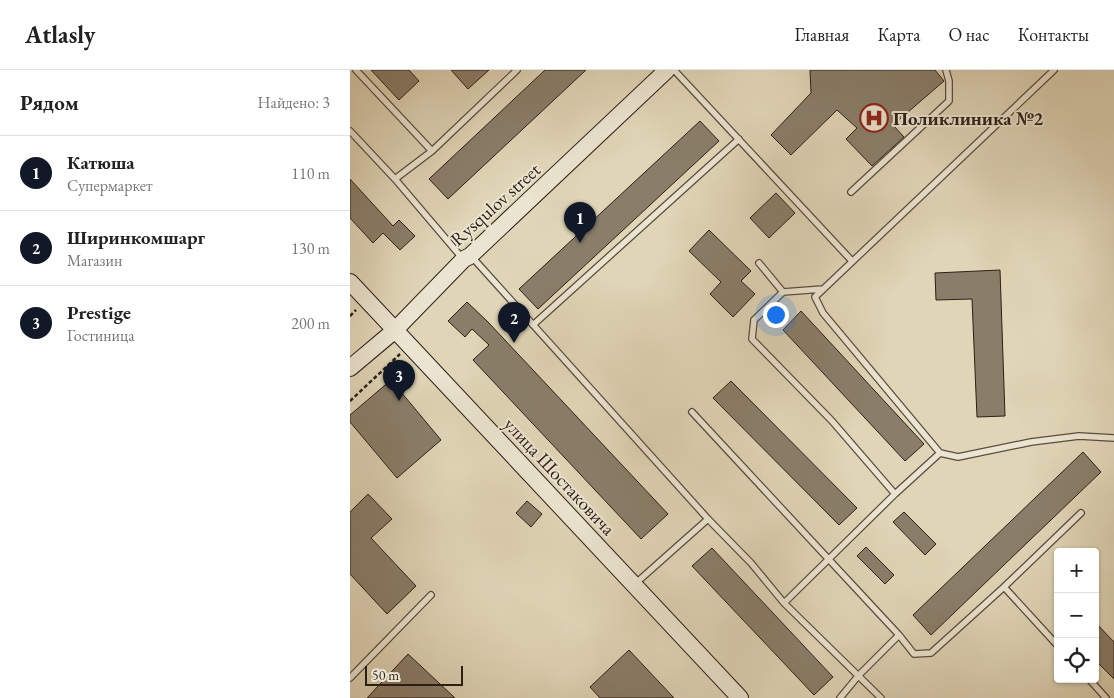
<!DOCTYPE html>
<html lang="ru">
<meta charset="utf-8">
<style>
:root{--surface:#fff;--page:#f6f6f6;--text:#222;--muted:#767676;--line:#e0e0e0;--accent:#111827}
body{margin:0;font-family:"EB Garamond",serif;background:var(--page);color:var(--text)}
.controls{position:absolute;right:15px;bottom:15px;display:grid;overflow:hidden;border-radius:5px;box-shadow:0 1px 4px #0004}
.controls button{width:45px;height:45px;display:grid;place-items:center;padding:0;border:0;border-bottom:1px solid var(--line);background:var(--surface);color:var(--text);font:25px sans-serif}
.scale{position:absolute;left:15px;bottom:12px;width:98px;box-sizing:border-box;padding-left:5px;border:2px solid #2c1f17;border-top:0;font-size:14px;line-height:18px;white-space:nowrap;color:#2c1f17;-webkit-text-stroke:4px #ebe4d0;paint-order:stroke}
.you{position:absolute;left:425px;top:244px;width:18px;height:18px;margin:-12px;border:4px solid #fff;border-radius:50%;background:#1a73e8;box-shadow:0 0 0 8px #1a73e833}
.badge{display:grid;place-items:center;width:32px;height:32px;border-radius:50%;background:var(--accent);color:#fff;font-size:16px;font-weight:700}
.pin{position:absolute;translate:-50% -41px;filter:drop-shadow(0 1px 2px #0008)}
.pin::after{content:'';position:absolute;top:26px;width:18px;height:15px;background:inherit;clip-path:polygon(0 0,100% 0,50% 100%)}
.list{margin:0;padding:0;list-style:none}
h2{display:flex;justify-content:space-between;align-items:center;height:65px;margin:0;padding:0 20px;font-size:21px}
h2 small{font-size:16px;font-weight:400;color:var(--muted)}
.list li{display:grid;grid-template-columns:32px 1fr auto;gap:15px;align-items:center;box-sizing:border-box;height:75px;padding:0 20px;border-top:1px solid var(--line)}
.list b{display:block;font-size:19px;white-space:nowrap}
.list p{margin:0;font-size:16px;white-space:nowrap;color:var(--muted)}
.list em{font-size:16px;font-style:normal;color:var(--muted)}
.icon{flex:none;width:28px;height:28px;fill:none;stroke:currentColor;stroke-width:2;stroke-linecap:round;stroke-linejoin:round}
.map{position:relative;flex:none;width:764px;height:628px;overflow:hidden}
header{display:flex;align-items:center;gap:30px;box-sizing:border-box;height:70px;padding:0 25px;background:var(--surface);border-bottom:1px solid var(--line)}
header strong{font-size:24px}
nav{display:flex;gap:28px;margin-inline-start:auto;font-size:18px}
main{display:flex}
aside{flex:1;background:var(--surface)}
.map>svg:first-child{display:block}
.building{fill:#8a7e6a;stroke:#2c1f17}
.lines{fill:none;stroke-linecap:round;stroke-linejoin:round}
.lane-casing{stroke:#594c3f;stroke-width:8}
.secondary-casing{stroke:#2c1f17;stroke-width:18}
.path{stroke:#2c1f17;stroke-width:2.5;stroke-dasharray:4 2.5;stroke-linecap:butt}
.lane{stroke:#ebe4d0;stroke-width:5.5}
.secondary{stroke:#ebe4d0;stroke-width:16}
.labels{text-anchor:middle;stroke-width:4;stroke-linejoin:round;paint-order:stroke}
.poi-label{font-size:19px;font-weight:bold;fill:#2c1f17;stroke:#ebe4d0;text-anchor:start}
.street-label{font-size:19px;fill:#2c1f17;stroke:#ebe4d0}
</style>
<header>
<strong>Atlasly</strong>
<nav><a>Главная</a><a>Карта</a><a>О нас</a><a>Контакты</a></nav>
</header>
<main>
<aside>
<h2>Рядом<small>Найдено: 3</small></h2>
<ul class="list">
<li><span class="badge">1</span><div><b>Катюша</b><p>Супермаркет</p></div><em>110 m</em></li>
<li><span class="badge">2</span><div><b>Ширинкомшарг</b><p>Магазин</p></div><em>130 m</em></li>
<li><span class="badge">3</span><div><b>Prestige</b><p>Гостиница</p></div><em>200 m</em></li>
</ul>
</aside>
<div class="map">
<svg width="764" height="628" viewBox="0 0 764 628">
<rect width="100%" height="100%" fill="#e0d5b7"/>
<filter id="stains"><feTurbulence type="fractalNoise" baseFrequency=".004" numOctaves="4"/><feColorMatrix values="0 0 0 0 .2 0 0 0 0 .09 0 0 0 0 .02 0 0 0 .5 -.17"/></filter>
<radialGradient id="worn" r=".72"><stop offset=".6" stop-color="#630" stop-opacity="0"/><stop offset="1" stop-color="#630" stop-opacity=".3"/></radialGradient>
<path class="building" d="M21,0H59L69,11L49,30Z
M101,0H139L118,19Z
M195,0H236L98,129L79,109Z
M460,0H585L594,11L543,55L554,67L522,96L496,69L507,58L487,40L441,85L421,65L461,23Z
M350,51L369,71L188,239L169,219Z
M0,109L43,156L49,150L65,166L50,180L33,163L23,173L0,148Z
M426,123L445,143L419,168L400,148Z
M359,160L401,201L391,211L405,224L383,247L360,224L371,212L339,181Z
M650,200L655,346L627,347L622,229L586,230L585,203Z
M117,232L138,252L318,444L291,469L123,290L139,275L122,259L115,267L98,251Z
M451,241L574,374L555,391L433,260Z
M41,310L91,370L47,408L0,352V345Z
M381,311L507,438L489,455L363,328Z
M733,382L751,402L581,565L563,545Z
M18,424L42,449L21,468L66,516L37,544L0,504V442Z
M177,431L192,444L181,457L166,443Z
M554,442L586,474L575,485L543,452Z
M516,477L544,505L535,514L507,486Z
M362,478L483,607L464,625L342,496Z
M745,552L764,572V609L745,590Z
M279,580L324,628H250L240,617Z
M58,584L105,628H17Z"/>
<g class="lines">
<defs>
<path id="lane" d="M6,0L82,81
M324,0L502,191
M704,0L465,227L473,243L590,383L608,387L681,372L729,366L764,368
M0,61L45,109L113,189
M45,109L82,81L167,0
M501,122L599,31V11L596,0
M122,187L358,449L401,493L434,533L531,628
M409,193L433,222L473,219
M433,222L404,250L402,269L482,351L545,424
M183,255L389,69
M342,342L549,565L564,584L581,583L654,517L731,443
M286,513L358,449
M654,517L708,576
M434,533L545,424L590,383
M0,608L81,525
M739,609L756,628
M490,628L509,605L549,565"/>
<path id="secondary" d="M0,212L390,628
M0,298L44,261L114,189L120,186L317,0"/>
</defs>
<use href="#lane" class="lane-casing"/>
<use href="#secondary" class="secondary-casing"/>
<path class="path" d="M0,246L6,240
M0,331L50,284"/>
<use href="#lane" class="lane"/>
<use href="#secondary" class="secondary"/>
</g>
<defs>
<symbol id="hospital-ring" viewBox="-11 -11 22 22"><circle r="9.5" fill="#ebe4d0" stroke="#8f2418" stroke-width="1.5"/><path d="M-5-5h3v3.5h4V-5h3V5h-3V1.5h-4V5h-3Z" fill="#8f2418"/></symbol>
</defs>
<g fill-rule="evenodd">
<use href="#hospital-ring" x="508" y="32" width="32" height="32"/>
</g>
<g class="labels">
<g class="poi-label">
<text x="543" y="55">Поликлиника №2</text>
</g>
<g class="street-label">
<text transform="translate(145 134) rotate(-42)" y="7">Rysqulov street</text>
<text transform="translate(210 406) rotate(47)" y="7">улица Шостаковича</text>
</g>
</g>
<rect width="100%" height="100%" filter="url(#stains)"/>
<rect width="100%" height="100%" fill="url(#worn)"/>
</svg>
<div class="controls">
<button>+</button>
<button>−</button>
<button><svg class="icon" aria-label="locate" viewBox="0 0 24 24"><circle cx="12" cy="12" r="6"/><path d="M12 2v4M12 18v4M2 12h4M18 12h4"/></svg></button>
</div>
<div class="scale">50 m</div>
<div class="you"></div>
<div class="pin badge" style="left:230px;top:173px">1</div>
<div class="pin badge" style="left:164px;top:273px">2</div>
<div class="pin badge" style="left:49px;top:331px">3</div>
</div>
</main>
